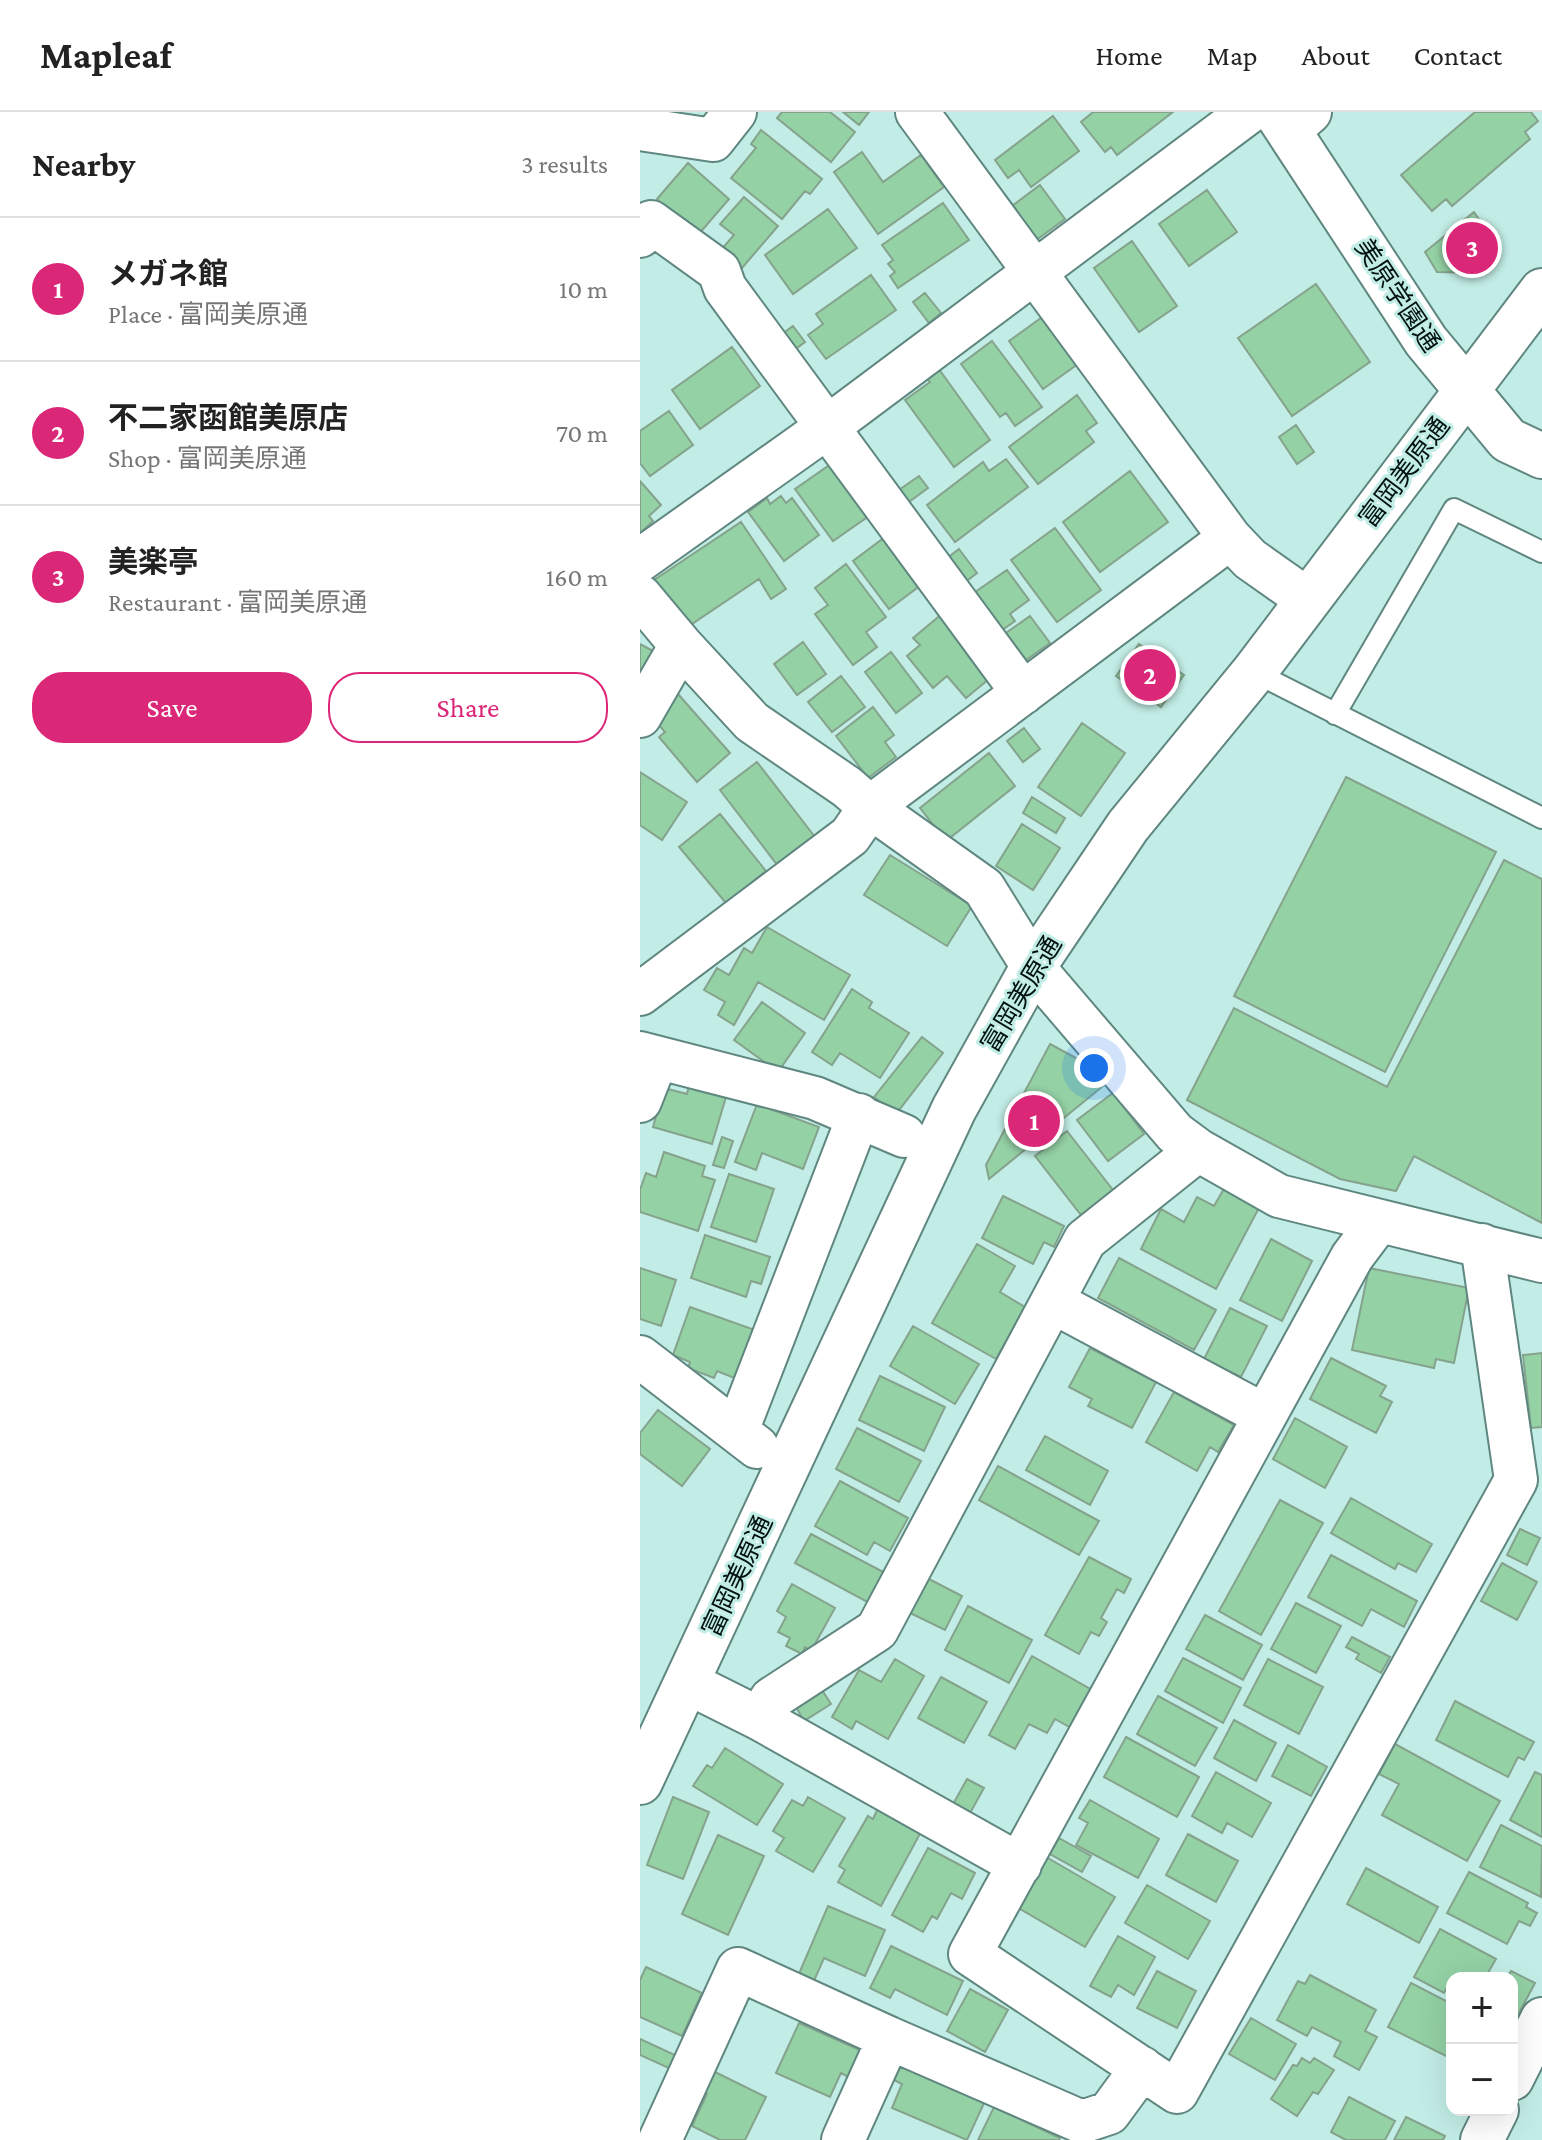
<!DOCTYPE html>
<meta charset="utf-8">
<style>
:root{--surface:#fff;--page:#f2f2f2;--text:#222;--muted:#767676;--line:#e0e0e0;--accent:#db2777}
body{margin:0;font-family:"Crimson Pro","Noto Sans JP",serif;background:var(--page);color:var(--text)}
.controls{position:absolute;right:24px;bottom:24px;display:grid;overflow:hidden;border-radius:16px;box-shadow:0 8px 32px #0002}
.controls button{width:72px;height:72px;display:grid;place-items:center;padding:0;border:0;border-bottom:2px solid var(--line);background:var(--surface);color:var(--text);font:40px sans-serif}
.you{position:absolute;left:454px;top:956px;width:28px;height:28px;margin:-20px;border:6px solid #fff;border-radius:50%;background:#1a73e8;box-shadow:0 0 0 12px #1a73e833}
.badge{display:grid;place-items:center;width:52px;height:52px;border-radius:50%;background:var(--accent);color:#fff;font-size:26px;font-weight:700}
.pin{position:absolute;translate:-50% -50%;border:4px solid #fff;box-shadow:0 2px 8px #0006}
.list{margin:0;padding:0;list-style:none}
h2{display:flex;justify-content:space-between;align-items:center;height:104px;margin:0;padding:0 32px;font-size:34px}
h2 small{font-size:26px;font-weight:400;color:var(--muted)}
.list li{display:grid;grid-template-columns:52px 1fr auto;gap:24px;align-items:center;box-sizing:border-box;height:144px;padding:0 32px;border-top:2px solid var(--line)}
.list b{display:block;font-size:30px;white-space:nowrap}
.list p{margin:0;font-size:26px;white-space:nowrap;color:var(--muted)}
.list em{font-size:26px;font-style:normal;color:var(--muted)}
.actions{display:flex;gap:16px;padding:24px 32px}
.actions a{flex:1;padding:18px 0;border:2px solid var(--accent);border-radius:32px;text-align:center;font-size:28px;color:var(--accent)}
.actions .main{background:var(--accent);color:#fff}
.map{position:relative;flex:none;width:902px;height:2028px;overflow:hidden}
header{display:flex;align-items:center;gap:48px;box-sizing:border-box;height:112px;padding:0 40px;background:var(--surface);border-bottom:2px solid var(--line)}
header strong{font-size:38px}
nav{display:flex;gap:44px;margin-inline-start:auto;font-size:28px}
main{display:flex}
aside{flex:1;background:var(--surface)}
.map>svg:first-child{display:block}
.building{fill:#94d1a5;stroke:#85a38c;stroke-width:2}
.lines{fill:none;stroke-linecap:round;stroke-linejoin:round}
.lane-casing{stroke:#5f8780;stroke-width:24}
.street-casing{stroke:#5f8780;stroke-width:46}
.secondary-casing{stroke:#5f8780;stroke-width:48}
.lane{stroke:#fff;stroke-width:20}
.street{stroke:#fff;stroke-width:42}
.secondary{stroke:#fff;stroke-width:44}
.labels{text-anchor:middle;stroke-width:6;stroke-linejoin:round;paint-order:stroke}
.street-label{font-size:26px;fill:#03110f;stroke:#c2ede6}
</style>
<header>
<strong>Mapleaf</strong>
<nav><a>Home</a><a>Map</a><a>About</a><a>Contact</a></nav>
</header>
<main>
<aside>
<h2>Nearby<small>3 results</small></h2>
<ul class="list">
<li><span class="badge">1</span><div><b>メガネ館</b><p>Place · 富岡美原通</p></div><em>10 m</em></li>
<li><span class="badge">2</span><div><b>不二家函館美原店</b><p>Shop · 富岡美原通</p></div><em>70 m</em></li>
<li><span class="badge">3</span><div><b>美楽亭</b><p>Restaurant · 富岡美原通</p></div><em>160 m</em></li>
</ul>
<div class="actions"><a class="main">Save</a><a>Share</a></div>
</aside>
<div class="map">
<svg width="902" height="2028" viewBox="0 0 902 2028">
<rect width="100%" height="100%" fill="#c2ede6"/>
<path class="building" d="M142,0H190L215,20L191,50L137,6Z
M203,0H229L219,13Z
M453,0H533L477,43L471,35L465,40L441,10Z
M835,0H891L898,9L885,20L890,27L812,94L806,87L792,99L761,63Z
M413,4L439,39L391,75L379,58L368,66L355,48Z
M121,18L182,67L170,82L165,79L142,107L91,66L116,36L111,32Z
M222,40L243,70L281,43L304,75L238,122L194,60Z
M48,51L89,87L58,123L17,87Z
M400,73L425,107L388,134L364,100Z
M567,78L597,120L549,154L519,112Z
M104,85L138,114L102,156L81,138L94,123L80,112Z
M303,91L329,128L258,176L250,164L255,160L248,152L253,148L242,133Z
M188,97L217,136L153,182L125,143Z
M834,100L849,122L842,161L797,160L785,140Z
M492,129L537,194L499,220L454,156Z
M231,163L256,198L186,247L168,223L183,212L176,202Z
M676,172L730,250L652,304L598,226Z
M285,181L301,201L289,211L273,190Z
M408,201L442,249L403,277L369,229Z
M153,214L165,230L149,242L137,226Z
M352,229L402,295L375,314L366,301L360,305L321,252Z
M92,235L120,274L60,317L32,278Z
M296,253L350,328L314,355L265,288L290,270L284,263Z
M437,283L457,311L446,319L454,330L398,372L369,335Z
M29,299L53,333L10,364L0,351V319Z
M656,313L674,340L657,352L639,325Z
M366,347L388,375L315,430L287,393L343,350L349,359Z
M191,352L229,404L193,429L155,377Z
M490,359L528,410L460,460L423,410Z
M279,364L288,376L262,395L253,382Z
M0,369L21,393L9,404L13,409L0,421Z
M141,384L146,391L152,386L179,423L144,449L108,400L127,386L130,392Z
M101,410L146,477L131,487L119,467L43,518L11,470Z
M415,416L461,478L417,510L371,448Z
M249,422L285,470L249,497L213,449Z
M319,437L337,461L324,471L306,447Z
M206,452L246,505L226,520L237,535L213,553L175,502L188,493L175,476Z
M367,458L389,488L370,502L375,509L355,523L328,485Z
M303,501L355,562L326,586L307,564L293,576L267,544L280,533L273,526Z
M390,504L410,531L386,548L366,521Z
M163,530L186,562L157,583L134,552Z
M0,532L15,540L0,567Z
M499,532L544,563L521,595L476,564Z
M251,540L282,581L256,601L225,560Z
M201,564L225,595L192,620L168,590Z
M38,582L90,641L57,670L19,625L25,620L12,605Z
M233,595L254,623L245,630L256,645L228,666L196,624Z
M442,611L485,641L441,704L398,675Z
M384,616L400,637L383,650L367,629Z
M349,641L375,674L306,729L280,696Z
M117,650L175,725L138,754L80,678Z
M0,660L47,690L22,728L0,713Z
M706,665L856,740L745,960L594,884Z
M392,685L425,706L416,721L383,701Z
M80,702L126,759L86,791L39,735Z
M382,712L420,736L393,778L356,754Z
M250,743L332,794L307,834L224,783Z
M864,748L902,767V1111L774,1044L756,1079L700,1067L547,988L594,896L747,975Z
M127,815L210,863L184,908L118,870L94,913L78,903L85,890L64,878L77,856L89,863L104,836L112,841Z
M212,877L232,890L229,896L269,921L240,966L200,941L192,953L172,940Z
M122,890L165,921L138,960L94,928Z
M282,925L303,941L256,1002L234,985Z
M410,932L473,966L349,1067L346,1053Z
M49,974L86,985L72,1032L13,1015L24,976L47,982Z
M473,981L504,1022L468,1049L437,1008Z
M117,992L179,1015L163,1057L122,1041L116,1058L95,1050Z
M427,1019L473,1078L441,1103L395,1044Z
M82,1025L93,1029L84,1056L73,1053Z
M24,1040L65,1054L62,1064L75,1068L58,1119L0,1100V1078L6,1061L16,1065Z
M89,1062L134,1077L116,1130L71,1115Z
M585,1075L620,1094L576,1177L501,1137L521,1097L544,1110L557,1085L574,1094Z
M363,1084L424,1114L414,1135L404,1130L393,1152L342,1126Z
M65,1123L130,1145L121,1172L111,1169L106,1185L51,1166Z
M631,1127L672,1149L642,1209L600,1188Z
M337,1132L375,1154L360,1180L385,1195L356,1247L292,1211Z
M479,1146L576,1198L554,1238L458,1186Z
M0,1156L36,1168L21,1214L0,1207Z
M729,1156L829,1176L814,1251L796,1247L794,1256L712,1238Z
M50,1195L115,1218L97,1267L77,1259L74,1266L48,1256L50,1250L33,1243Z
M590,1196L627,1214L601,1265L564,1247Z
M273,1214L339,1252L315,1292L250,1254Z
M450,1236L516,1270L492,1316L448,1294L452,1287L429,1275Z
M902,1241V1315L891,1316L883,1243Z
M691,1246L746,1274L740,1284L752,1290L736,1321L670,1287Z
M240,1264L305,1295L284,1339L219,1308Z
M534,1280L594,1313L578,1340L570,1335L557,1359L506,1330Z
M18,1298L70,1337L42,1374L0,1342V1321Z
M655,1306L707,1335L685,1376L633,1347Z
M217,1316L281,1349L259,1390L196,1357Z
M405,1324L468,1359L450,1393L386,1358Z
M358,1354L459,1409L439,1443L339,1388Z
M200,1369L268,1406L250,1439L234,1430L227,1443L175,1414Z
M711,1386L792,1432L776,1460L758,1451L755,1457L691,1421Z
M640,1388L683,1411L621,1523L579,1499Z
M880,1417L900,1426L887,1453L867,1443Z
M171,1422L247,1462L231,1492L155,1451Z
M691,1443L777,1489L764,1515L731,1497L722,1514L668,1485Z
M449,1445L491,1467L484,1481L477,1477L461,1506L467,1510L459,1524L451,1520L439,1542L405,1523Z
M862,1451L897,1470L877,1508L841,1489Z
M285,1465L322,1484L305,1518L268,1500Z
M152,1472L195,1496L171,1539L165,1535L162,1542L146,1534L150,1526L138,1520L146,1505L137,1499Z
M656,1491L701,1514L676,1561L631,1537Z
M328,1494L392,1528L369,1571L305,1538Z
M565,1503L622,1533L603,1568L546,1537Z
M712,1525L750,1545L741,1561L716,1547L719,1542L706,1535Z
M392,1544L452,1578L431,1616L415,1607L407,1621L389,1612L375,1637L349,1623Z
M543,1546L601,1576L583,1611L525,1579Z
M255,1547L284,1564L248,1627L216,1609L212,1617L192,1605L219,1558L241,1570Z
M628,1547L683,1575L659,1622L604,1593Z
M301,1565L347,1590L324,1631L278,1606Z
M182,1578L191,1592L164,1609L156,1595Z
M518,1584L577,1616L555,1654L497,1622Z
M815,1589L894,1630L884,1648L878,1645L868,1665L796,1628Z
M594,1608L636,1631L616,1669L574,1646Z
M486,1625L559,1665L537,1705L464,1665Z
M755,1632L860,1689L827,1749L742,1703L759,1672L739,1662Z
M648,1633L687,1655L671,1684L632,1664Z
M85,1636L143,1672L117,1713L53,1674L67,1653L72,1656Z
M576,1660L631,1691L612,1725L587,1711L582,1721L552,1704Z
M895,1660L902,1663V1725L870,1708Z
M327,1667L344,1676L329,1703L312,1694Z
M33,1685L69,1700L43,1767L7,1753Z
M168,1685L205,1706L173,1760L136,1739L144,1726L133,1719L152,1688L163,1694Z
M450,1688L519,1727L498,1766L436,1733L448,1711L439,1706Z
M239,1694L282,1718L241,1794L198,1770L205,1758L199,1754L228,1704L233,1707Z
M861,1713L902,1734L901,1785L840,1755Z
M548,1722L598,1749L576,1790L526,1763Z
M78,1723L124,1744L88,1823L42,1802Z
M419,1726L451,1744L442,1760L410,1742Z
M288,1736L335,1761L322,1787L311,1781L297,1807L292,1804L283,1820L252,1803Z
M401,1742L475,1785L445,1835L375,1794Z
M726,1756L798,1795L779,1831L707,1792Z
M829,1760L888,1791L886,1795L897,1801L890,1814L879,1809L867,1832L807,1801Z
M507,1773L570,1809L548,1847L485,1811Z
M188,1794L245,1818L225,1864L184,1846L173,1871L158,1864Z
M800,1817L856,1847L845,1866H829L823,1863L822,1866H812L804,1881L774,1865Z
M478,1824L515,1845L494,1883L478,1873L471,1885L450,1874Z
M251,1834L323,1869L307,1903L255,1877L250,1886L230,1876Z
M6,1855L62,1881L42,1924L0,1905V1868Z
M517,1859L556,1879L537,1916L497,1896Z
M871,1859L895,1871L878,1903L872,1900V1866H867Z
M670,1863L736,1898L725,1919L737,1925L719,1958L694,1944L701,1930L672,1915L667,1924L637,1908L658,1869L665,1872Z
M771,1871L812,1892V1947L748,1915Z
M330,1877L368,1898L345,1940L307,1919Z
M611,1906L656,1932L635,1968L589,1942Z
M159,1911L222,1939L210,1966L201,1961L190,1985L136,1961Z
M0,1927L39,1945L33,1958L0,1943Z
M662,1946L670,1951L674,1946L694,1958L678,1982L673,1980L657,2004L631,1987L653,1953L657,1954Z
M261,1953L345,1989L327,2028L252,1996L262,1972L254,1968Z
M71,1958L126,1985L105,2028H80L52,2014L67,1982L61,1979Z
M709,1985L755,2009L745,2028H706L691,2020Z
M354,1995L420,2026L419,2028H338Z
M766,2005L805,2024L803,2028H754Z"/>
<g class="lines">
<defs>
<path id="lane" d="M614,560L902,706
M695,602L814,397L902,440"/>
<path id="street" d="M277,0L590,426
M0,17L73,28L95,0
M648,19L670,0
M0,124L11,110L79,159L85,176L383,581
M0,448L186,316L609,0
M0,484L41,533L112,610L207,675L230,695L344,776L393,855L535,1021L558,1038L639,1084L902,1149
M0,604L41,533
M0,882L210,724L230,695L590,426L610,447L668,488
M0,941L175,986L264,1024
M0,989L17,946
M739,1109L712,1145L330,1842L537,1980L876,1368L842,1133
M413,1190L624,1303
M0,1245L117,1335
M97,1319L219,1003
M48,1571L120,1607L380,1753
M120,1607L131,1587L237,1518L445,1128L558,1038
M872,1967L902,1907
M20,2028L98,1857L249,1926
M203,2028L249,1926L442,2010L469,2001L502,1956
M842,2028L857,1998"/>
<path id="secondary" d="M636,0L786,229L868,328L902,344
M0,1670L314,997L393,855L488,714L614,560L902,179"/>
</defs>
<use href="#lane" class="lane-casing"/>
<use href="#street" class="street-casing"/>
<use href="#secondary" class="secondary-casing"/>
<use href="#lane" class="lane"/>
<use href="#street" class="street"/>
<use href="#secondary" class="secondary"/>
</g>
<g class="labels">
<g class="street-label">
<text transform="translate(758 183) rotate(56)" y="9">美原学園通</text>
<text transform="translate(764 360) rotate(-53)" y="9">富岡美原通</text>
<text transform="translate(381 882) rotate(-59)" y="9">富岡美原通</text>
<text transform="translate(97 1464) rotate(-65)" y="9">富岡美原通</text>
</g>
</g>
</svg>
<div class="controls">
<button>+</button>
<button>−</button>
</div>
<div class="you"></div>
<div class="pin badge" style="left:394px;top:1009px">1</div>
<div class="pin badge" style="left:510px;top:563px">2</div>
<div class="pin badge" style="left:832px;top:136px">3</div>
</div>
</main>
